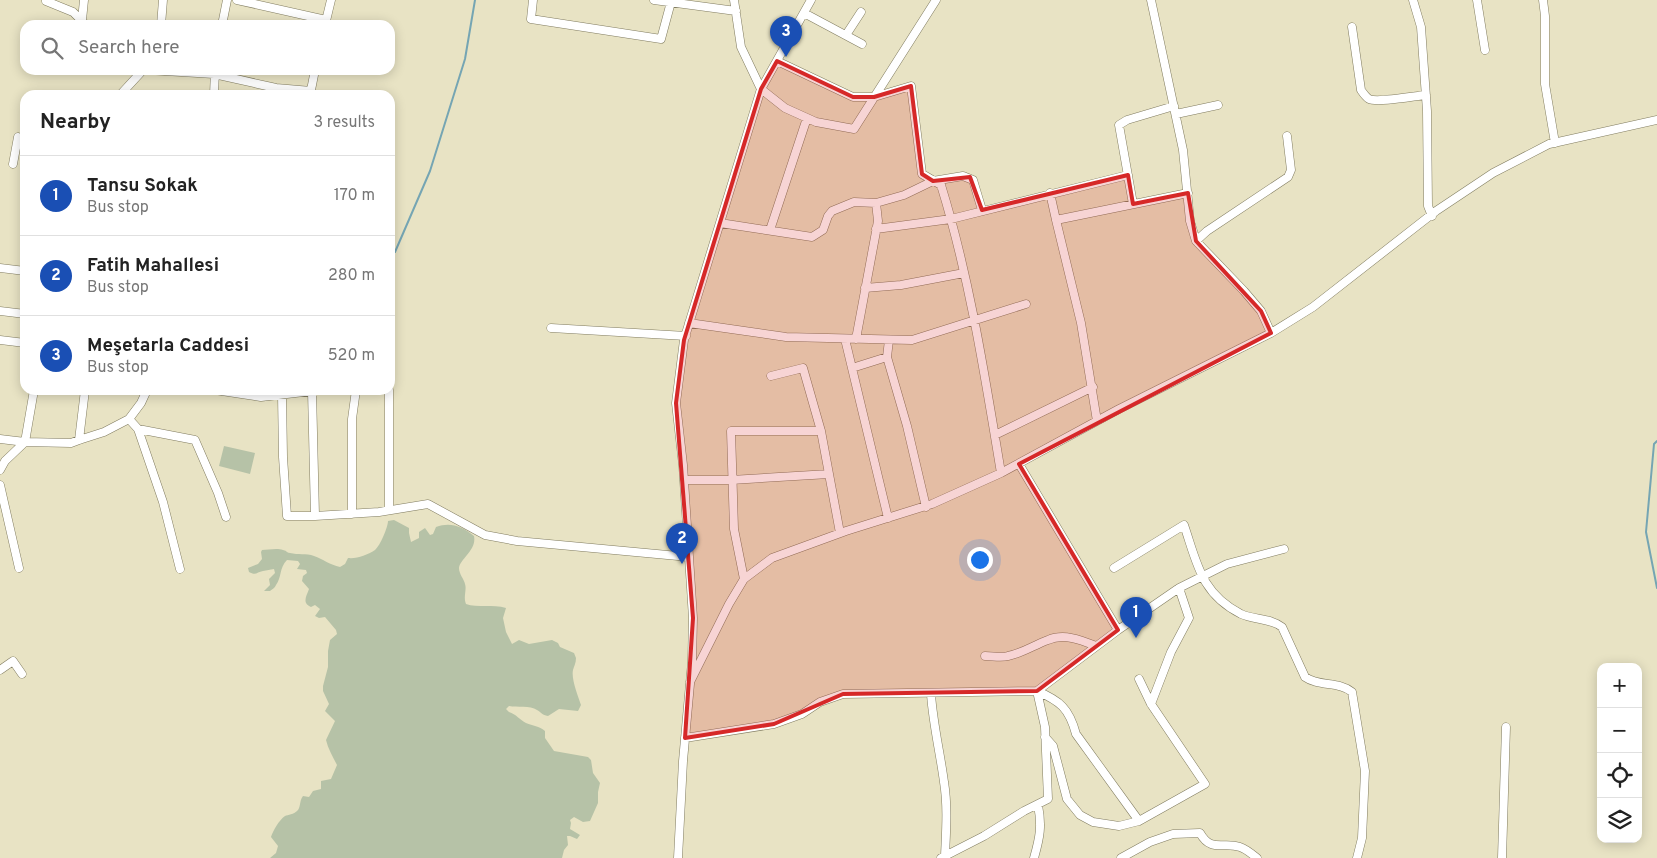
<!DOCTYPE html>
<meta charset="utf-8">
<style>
:root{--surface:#fff;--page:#f2f2f2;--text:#222;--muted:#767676;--line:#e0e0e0;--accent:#db2777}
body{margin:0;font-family:Overpass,sans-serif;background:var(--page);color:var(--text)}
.controls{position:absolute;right:15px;bottom:15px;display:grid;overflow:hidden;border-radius:10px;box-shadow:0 2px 12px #0003}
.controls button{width:45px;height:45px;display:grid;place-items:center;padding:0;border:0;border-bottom:1px solid var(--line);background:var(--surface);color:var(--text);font:25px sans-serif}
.you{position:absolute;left:979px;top:559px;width:18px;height:18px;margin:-12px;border:4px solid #fff;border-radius:50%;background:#1a73e8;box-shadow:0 0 0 8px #1a73e833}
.badge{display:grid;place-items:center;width:32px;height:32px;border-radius:50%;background:var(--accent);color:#fff;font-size:16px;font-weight:700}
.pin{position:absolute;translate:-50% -41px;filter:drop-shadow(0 1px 2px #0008)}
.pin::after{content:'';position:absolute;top:26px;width:18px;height:15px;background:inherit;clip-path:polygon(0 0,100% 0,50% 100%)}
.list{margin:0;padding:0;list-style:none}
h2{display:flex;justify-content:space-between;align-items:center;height:65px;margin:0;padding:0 20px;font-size:21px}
h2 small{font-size:16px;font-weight:400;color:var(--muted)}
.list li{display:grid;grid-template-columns:32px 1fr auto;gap:15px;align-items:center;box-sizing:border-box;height:80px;padding:0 20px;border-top:1px solid var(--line)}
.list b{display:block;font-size:19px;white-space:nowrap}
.list p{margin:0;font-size:16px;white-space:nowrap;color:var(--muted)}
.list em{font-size:16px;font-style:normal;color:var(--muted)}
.icon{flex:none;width:28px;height:28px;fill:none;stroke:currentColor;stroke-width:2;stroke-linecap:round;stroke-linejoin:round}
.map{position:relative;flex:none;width:1657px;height:858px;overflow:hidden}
.search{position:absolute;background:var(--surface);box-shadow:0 2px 12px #0003;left:20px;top:20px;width:375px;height:55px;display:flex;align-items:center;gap:12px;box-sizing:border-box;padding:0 18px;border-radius:15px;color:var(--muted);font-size:19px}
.panel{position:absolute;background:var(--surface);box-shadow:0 2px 12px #0003;left:20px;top:90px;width:375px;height:305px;border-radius:15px}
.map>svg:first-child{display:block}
.green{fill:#b6c2a7}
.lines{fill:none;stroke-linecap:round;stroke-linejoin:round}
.stream{stroke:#75a5b3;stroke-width:2}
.street-casing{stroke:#817c60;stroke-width:9}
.street{stroke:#fff;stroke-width:8}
.marked{fill:#d62828;fill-opacity:0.2;stroke:#d62828;stroke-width:4;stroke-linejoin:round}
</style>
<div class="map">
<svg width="1657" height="858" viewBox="0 0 1657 858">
<rect width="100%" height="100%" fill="#e8e3c4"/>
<path class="green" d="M224,446L255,453L250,474L219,466Z
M394,520L409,528V533L411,542L419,538V532L425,528L430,535L433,534L436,527C450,522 462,526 474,536C477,550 460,559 459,568C459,574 464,579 465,584C467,590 463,597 466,604C477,608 493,604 506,608L503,618L506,632L512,644L519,640L529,644L552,640L558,643L560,647L574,653L576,658C576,663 574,666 573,670C571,679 578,696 581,705L578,711L559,709L548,716C542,715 542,713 537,710C530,705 517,708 509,706L506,709L509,712C516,714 520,720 526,723C533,726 539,726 545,731V738L554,751L588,757L591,760L593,773L600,783L598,792V803L590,821L583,822L574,817L570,820L571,823L570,829L580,835L577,839L570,836H567L568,845L564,850L562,858H270L276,853L278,846L271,837C273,831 279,820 285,816C288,815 294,814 297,811C301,808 299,801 303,796L309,797L313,791L321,789V781L331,779L337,765C333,757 328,749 326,740L335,721L325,711L329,704L323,691V686L328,667V651L330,640L337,634L336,630L325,617L319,618L315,616L320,609L315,605L311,607C302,603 306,597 309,589L302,581L303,576L307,573L306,570L297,569L300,564L298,561L287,560C279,568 282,577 276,585C275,588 272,589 270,591H264L270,585L269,579L275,573L274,569C270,570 267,570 263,571C257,572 256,576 249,572L248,568L258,564L262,559L261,552L262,550C268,550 277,548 283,550C288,551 285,552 290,553C298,555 306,553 314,556C323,559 330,565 340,567L345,564L348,558C357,559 367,555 375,550C380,546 388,527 388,521Z"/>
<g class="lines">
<path class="stream" d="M395,252L430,171L465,59L475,0
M1657,441L1654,444L1646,532L1657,588"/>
<defs>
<path id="street" d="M237,0L326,20
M533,0L531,19L661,39L671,2
M654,0L736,11
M734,0L741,47L761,89L785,108L816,122L854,129L936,0
M1151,0L1183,150L1190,221L1196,241L1244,291L1261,311L1271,333
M1413,0L1421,27L1427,111L1428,206L1432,216
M1477,0L1485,50
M1543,0L1545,16V84L1555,143
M46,1L73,12L86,25
M804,13L862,44
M82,20L84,0
M161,25L163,0
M222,25L227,0
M325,25L331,0
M1352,27L1361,90C1363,93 1366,97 1369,99C1377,103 1415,96 1426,95
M846,35L861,12
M777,61L853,97H874L911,86L922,174L941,185C970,279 985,377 1001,473
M148,70L214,74L276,88L311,91
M120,95L143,70
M214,95L215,70
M310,95L315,70
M1176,114L1218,105
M13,164L18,137L25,139
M1050,193L1056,220
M1133,204L1119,125L1127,120L1174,106
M720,223L812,237L823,230L828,216L832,211L854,202L876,203L904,195L933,181L963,176L973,180L982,210
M876,229L951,219L1128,175
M770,230L807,118
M1196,241L1207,231L1288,177L1291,170L1287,136
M0,268L25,271
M865,288L901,285L964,273
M0,311L25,314
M689,323L786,337L912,340L1026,304
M551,328L686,336
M845,339L888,518
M856,339L878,221L876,203
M0,340L25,343
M889,340L887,357L907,426L926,507
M852,368L887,357
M771,376L803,368L821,431L840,533
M215,390L261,397L321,390
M389,390V510
M312,391L315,516
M282,395L283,457L287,516H315L379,512L428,504L485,535L517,541L689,557
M129,419L138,429L163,502L180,569
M1097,421L1081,323L1056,220L1188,193
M138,429L195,440L218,493L226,517
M995,435L1093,387
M0,439L25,442L71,443L79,440L104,432L129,419L141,403L147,390
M79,440L85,390
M1019,464L1118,630
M0,470L5,461L25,442L34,390
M684,480H731L829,474
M0,485L19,568
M352,514V419L356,390
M1114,568L1184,525C1197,563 1201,594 1241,614C1254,620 1271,618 1282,627L1305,677C1319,687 1339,681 1352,692L1365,771L1362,838L1357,858
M744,579L734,529L731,431H821
M985,656C993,656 1001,658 1008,656C1023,653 1034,645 1048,640C1064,633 1081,640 1096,646
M0,670L13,661L22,674
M690,682L729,604L744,579L772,558L846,531L932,504L1001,473L1119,409L1271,333L1313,307L1436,211L1493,173L1549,144L1657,120
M1037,691L1118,630L1179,588L1227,564L1284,549
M931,694C933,724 940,752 944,782C948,807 946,832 945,856
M1151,704L1171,652L1189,618L1179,588
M1045,737L1053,746L1067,799L1080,815L1093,822L1119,826L1139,821L1205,784L1151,704L1139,679
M685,738L774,724L802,714L820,702L843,694L1037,691C1060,701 1069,708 1076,734L1139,821
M678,858L683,761L692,662L693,618L683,465L676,403L684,340L761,89L811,0
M941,858L984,836L1024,811L1048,799L1045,727L1037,691
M1034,858C1040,837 1042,826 1038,805
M1121,858L1150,842L1173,834L1200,833C1211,853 1224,841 1240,847C1246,849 1252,854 1257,858
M1502,858L1506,727"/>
</defs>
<use href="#street" class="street-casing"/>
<use href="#street" class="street"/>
</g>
<path class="marked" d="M777,61L853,97H874L911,86L922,174L933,181L970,177L982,210L1128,175L1133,204L1188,193L1196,241L1261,311L1271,333L1019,464L1118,630L1037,691L843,694L774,724L685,738L693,618L676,403L684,340L761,89Z"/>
</svg>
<div class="controls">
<button>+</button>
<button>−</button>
<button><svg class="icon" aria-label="locate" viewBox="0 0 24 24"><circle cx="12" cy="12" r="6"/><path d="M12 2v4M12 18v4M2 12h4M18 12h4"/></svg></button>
<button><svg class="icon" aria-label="layers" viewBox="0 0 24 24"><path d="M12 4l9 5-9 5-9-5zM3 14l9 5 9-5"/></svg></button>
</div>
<div class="you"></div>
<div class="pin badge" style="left:1136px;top:638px;background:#1a4fb4">1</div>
<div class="pin badge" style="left:682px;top:564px;background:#1a4fb4">2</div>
<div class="pin badge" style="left:786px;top:57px;background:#1a4fb4">3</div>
<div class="search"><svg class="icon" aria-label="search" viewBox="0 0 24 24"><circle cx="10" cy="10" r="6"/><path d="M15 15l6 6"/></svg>Search here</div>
<section class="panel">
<h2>Nearby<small>3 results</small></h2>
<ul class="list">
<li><span class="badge" style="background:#1a4fb4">1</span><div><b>Tansu Sokak</b><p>Bus stop</p></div><em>170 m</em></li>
<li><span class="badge" style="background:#1a4fb4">2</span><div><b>Fatih Mahallesi</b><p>Bus stop</p></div><em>280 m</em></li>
<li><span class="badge" style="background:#1a4fb4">3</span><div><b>Meşetarla Caddesi</b><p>Bus stop</p></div><em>520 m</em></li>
</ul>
</section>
</div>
